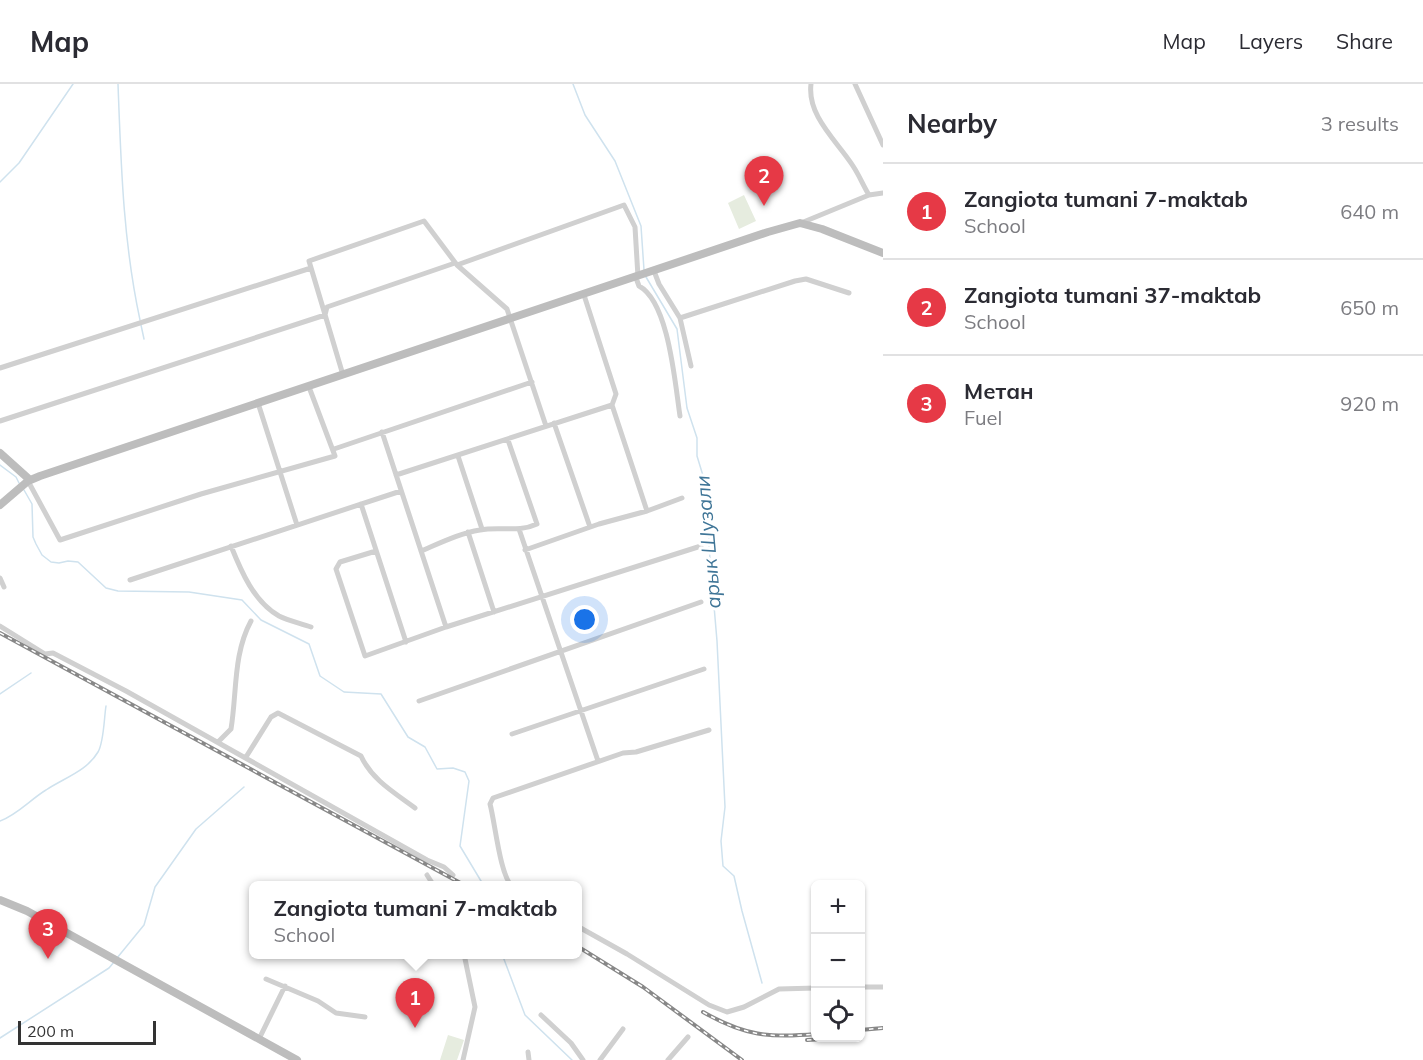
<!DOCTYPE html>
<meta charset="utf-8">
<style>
:root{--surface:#fff;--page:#f2f2f3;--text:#2b2b33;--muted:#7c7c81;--line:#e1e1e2;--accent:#e63946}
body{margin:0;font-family:Mulish,sans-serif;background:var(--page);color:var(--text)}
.controls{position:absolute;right:18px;bottom:18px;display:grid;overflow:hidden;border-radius:9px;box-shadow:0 2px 4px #0004}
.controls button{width:54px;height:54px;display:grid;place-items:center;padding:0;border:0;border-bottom:2px solid var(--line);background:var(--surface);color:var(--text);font:30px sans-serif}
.scale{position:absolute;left:18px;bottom:15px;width:138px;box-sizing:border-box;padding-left:6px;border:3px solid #333;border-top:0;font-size:16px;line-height:21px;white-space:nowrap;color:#333;-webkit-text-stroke:4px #fff;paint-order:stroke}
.you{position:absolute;left:585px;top:536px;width:21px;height:21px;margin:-15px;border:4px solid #fff;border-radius:50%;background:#1a73e8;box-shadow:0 0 0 9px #1a73e833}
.badge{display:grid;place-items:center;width:39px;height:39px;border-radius:50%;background:var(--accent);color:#fff;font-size:20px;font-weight:700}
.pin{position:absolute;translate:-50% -50px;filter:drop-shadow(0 2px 3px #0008)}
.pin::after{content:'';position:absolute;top:32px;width:21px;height:18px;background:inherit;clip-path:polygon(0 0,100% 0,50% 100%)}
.popup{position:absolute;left:249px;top:797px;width:333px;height:78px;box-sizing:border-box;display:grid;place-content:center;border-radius:9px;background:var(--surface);filter:drop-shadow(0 2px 4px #0005);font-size:20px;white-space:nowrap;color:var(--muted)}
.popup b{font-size:22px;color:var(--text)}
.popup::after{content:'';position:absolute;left:50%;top:100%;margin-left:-12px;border:12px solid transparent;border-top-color:var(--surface)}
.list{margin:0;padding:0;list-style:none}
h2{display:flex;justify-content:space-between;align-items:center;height:78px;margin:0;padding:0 24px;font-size:26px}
h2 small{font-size:20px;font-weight:400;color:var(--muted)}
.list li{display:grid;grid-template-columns:39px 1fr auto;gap:18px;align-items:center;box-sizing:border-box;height:96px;padding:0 24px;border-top:2px solid var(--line)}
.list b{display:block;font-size:22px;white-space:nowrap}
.list p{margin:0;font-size:20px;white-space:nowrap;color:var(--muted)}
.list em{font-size:20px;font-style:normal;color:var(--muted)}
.icon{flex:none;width:33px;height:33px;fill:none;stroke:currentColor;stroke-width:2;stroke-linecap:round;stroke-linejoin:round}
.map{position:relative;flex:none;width:883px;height:976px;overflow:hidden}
header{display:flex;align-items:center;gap:36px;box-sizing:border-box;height:84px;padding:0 30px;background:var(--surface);border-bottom:2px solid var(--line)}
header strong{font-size:28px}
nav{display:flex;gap:33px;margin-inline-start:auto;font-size:21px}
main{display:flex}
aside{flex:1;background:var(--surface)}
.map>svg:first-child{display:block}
.green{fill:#e6ecdf}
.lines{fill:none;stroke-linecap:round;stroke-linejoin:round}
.stream{stroke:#cfe2ee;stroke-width:1.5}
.street{stroke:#d0d0d0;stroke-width:5}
.secondary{stroke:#bdbdbd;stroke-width:8}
.rail-casing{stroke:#888;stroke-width:4}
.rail{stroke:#fff;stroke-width:1.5;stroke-dasharray:4.5;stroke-linecap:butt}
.labels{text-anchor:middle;stroke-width:6;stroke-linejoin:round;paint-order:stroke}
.water-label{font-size:20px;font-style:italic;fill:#3f7597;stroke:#fff}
</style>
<header>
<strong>Map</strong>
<nav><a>Map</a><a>Layers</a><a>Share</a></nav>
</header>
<main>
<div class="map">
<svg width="883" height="976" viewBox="0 0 883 976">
<rect width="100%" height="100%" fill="#fff"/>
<path class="green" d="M744,111L756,137L739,145L728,119Z
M448,951L464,956L457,976H440Z"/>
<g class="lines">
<path class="stream" d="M118,0C121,80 123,157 140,236
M573,0L585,31L615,77L641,142L644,186
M0,98L19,79L73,0
M646,193L677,245L687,324L697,354V372L708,408L709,463L717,557L725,723L721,757L723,782L734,792L742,827L762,899
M141,241L144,255
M0,381L16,393L19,399
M24,406L32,420L33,453L36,460L42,471L51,478L59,479L68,477L78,478L106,504L118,507L189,508L242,516L261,536L309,560L320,592L344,608L381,610L408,653L425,663L437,685L453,684L465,688L469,697L460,762L484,802
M0,610L31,589
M0,737C17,731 31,715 46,706C64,694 87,687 98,668C104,658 104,634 106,622
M502,870L525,931L572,976
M117,874L144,841L155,803L196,745L244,703
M0,954L109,884L114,878"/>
<path class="street" d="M811,0C807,32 837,57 853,82C859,91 863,101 869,111
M855,0L883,61
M801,139L869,111L883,109
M457,181L624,121L635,143L638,193
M654,187L659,200L680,234L691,282
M636,194L639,202C669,218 675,300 680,332
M584,211L616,310L612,321L647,427
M680,234L795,197L806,195L849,209
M0,284L311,184
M343,291L309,177L424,137L457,181L507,225L546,342
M258,319L297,441
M0,337L325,231L327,223L455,179
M554,339L590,443
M382,348L446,543
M334,365L532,298
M458,372L482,445
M396,391L612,321
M28,397L60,456L201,410L335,372L309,303
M361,420L406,558
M519,445L598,677
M468,448L494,528
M231,462C241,487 254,518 279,532C289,537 300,539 311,543
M525,466L599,440L647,427L682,414
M376,467L340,478L336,485L365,572L446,543L701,462
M421,467C440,459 460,449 480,446C500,442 518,449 537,440L508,356
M0,494L4,503
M130,496L401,407
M0,542L45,570L53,569L126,607L427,776L444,783L453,791
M419,617L701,518
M512,650L704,585
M219,657L231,645C237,609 233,570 251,537
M246,673L271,633L278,629L361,672C372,696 395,709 415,724
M427,791L434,802
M512,802C500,792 495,738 490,720L493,714L623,669L636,668L709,646
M577,842L627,870L709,921L727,928L744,923L779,905L816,904
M266,895L318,917L336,929L365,933
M860,903H883
M541,931L571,959L583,976
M259,955L285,902
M528,968L529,976
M463,976L475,923L464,870
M600,976L623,945
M668,976L688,953"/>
<path class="secondary" d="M0,369L30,396
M0,421L28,397L40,392L768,148L800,139L822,145L883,169
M0,816L27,827L297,976"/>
<defs>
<path id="rail" d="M0,549L466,802
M577,862L643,903L742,976
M703,928C745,952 769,954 816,950
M860,946L883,944
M807,956L843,954"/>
</defs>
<use href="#rail" class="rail-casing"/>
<use href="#rail" class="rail"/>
</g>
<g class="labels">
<g class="water-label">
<text transform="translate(708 458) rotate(-95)" y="7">арык Шузали</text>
</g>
</g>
</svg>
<div class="controls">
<button>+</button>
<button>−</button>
<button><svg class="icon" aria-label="locate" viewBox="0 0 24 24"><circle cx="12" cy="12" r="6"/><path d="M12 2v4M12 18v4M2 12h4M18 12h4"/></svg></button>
</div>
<div class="scale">200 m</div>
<div class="you"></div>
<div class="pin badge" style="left:415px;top:944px">1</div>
<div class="popup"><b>Zangiota tumani 7-maktab</b>School</div>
<div class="pin badge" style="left:764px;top:122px">2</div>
<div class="pin badge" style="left:48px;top:875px">3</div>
</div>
<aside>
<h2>Nearby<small>3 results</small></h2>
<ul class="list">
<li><span class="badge">1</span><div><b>Zangiota tumani 7-maktab</b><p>School</p></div><em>640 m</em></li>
<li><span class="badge">2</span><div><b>Zangiota tumani 37-maktab</b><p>School</p></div><em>650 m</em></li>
<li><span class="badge">3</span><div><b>Метан</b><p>Fuel</p></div><em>920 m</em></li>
</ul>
</aside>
</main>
